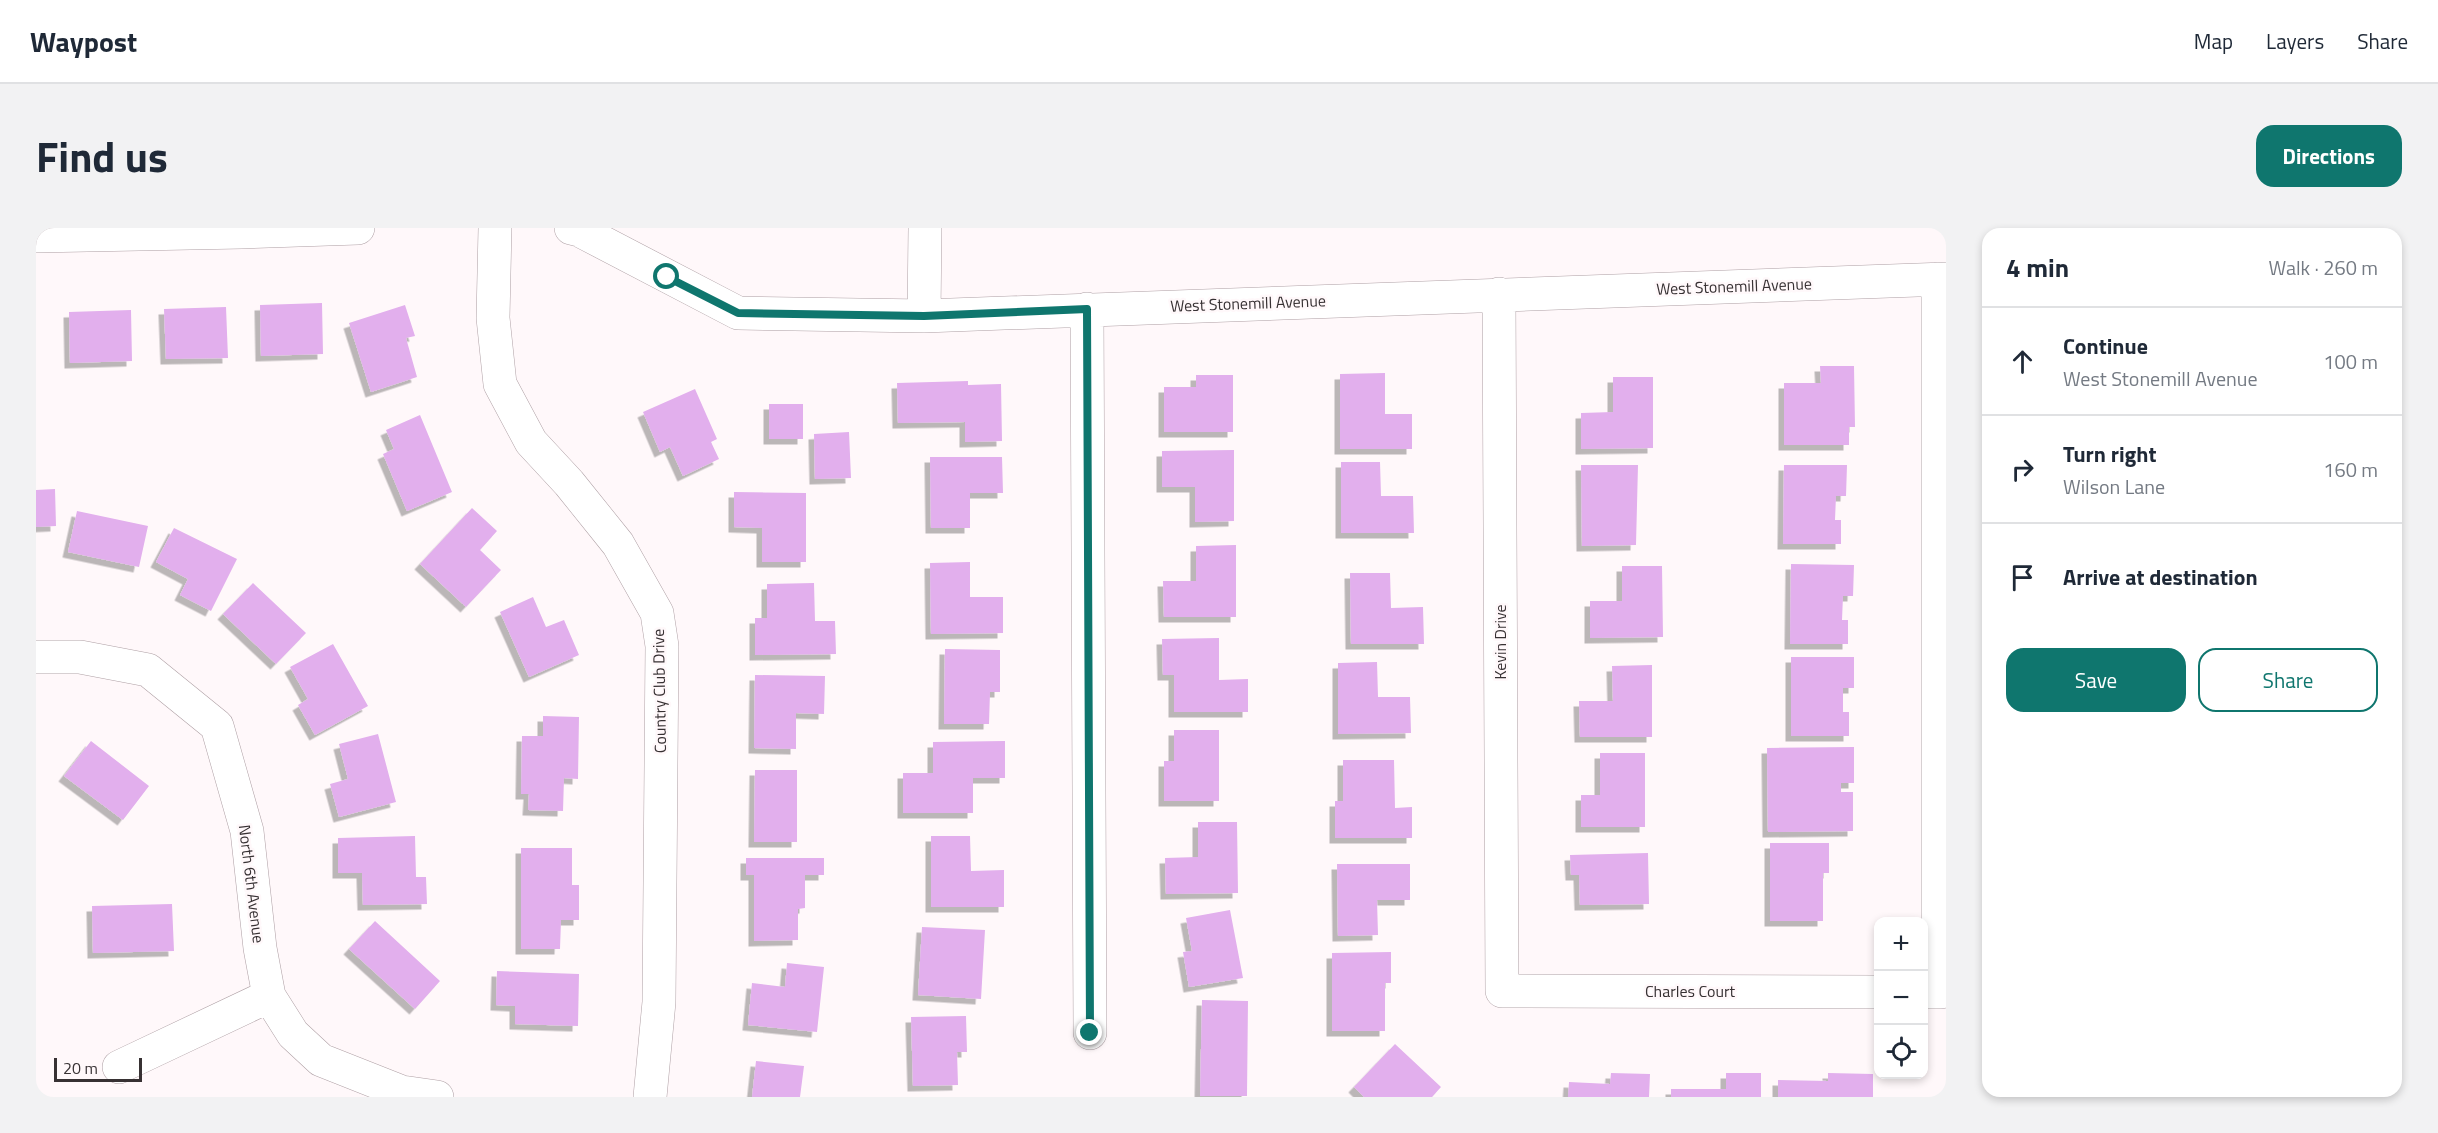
<!DOCTYPE html>
<meta charset="utf-8">
<style>
:root{--surface:#fff;--page:#f2f2f3;--text:#1f2937;--muted:#747a83;--line:#e0e1e3;--accent:#0f766e}
body{margin:0;font-family:"Titillium Web",sans-serif;background:var(--page);color:var(--text)}
.controls{position:absolute;right:18px;bottom:18px;display:grid;overflow:hidden;border-radius:12px;box-shadow:0 3px 9px #0003}
.controls button{width:54px;height:54px;display:grid;place-items:center;padding:0;border:0;border-bottom:2px solid var(--line);background:var(--surface);color:var(--text);font:30px sans-serif}
.scale{position:absolute;left:18px;bottom:15px;width:88px;box-sizing:border-box;padding-left:6px;border:3px solid #373133;border-top:0;font-size:16px;line-height:21px;white-space:nowrap;color:#373133;-webkit-text-stroke:4px #fff8fa;paint-order:stroke}
.stop{position:absolute;width:18px;height:18px;margin:-14px;border:4px solid #0f766e;border-radius:50%;background:#fff}
.stop.end{background:#0f766e;border-color:#fff;box-shadow:0 2px 6px #0008}
.list{margin:0;padding:0;list-style:none}
h2{display:flex;justify-content:space-between;align-items:center;height:78px;margin:0;padding:0 24px;font-size:26px}
h2 small{font-size:20px;font-weight:400;color:var(--muted)}
.list li{display:grid;grid-template-columns:39px 1fr auto;gap:18px;align-items:center;box-sizing:border-box;height:108px;padding:0 24px;border-top:2px solid var(--line)}
.list b{display:block;font-size:22px;white-space:nowrap}
.list p{margin:0;font-size:20px;white-space:nowrap;color:var(--muted)}
.list em{font-size:20px;font-style:normal;color:var(--muted)}
.actions{display:flex;gap:12px;padding:18px 24px}
.actions a{flex:1;padding:14px 0;border:2px solid var(--accent);border-radius:18px;text-align:center;font-size:21px;color:var(--accent)}
.actions .main{background:var(--accent);color:#fff}
.icon{flex:none;width:33px;height:33px;fill:none;stroke:currentColor;stroke-width:2;stroke-linecap:round;stroke-linejoin:round}
.map{position:relative;flex:none;width:1910px;height:869px;overflow:hidden;border-radius:18px}
header{display:flex;align-items:center;gap:36px;box-sizing:border-box;height:84px;padding:0 30px;background:var(--surface);border-bottom:2px solid var(--line)}
header strong{font-size:28px}
nav{display:flex;gap:33px;margin-inline-start:auto;font-size:21px}
.intro{display:flex;align-items:center;justify-content:space-between;box-sizing:border-box;height:144px;padding:0 36px}
h1{margin:0;font-size:42px}
.button{padding:15px 27px;border-radius:18px;background:var(--accent);color:#fff;font-size:21px;font-weight:700}
main{display:flex;gap:36px;padding:0 36px}
aside{flex:1;background:var(--surface);border-radius:18px;box-shadow:0 3px 9px #0003}
.map>svg:first-child{display:block}
.building{fill:#e2afed;filter:url(#shadow)}
.lines{fill:none;stroke-linecap:round;stroke-linejoin:round}
.minor-casing{stroke:#afa0a5;stroke-width:34}
.minor{stroke:#fff;stroke-width:33}
.route{stroke:#0f766e;stroke-width:8}
.labels{text-anchor:middle;stroke-width:5;stroke-linejoin:round;paint-order:stroke}
.street-label{font-size:16px;fill:#373133;stroke:#fff8fa}
</style>
<header>
<strong>Waypost</strong>
<nav><a>Map</a><a>Layers</a><a>Share</a></nav>
</header>
<div class="intro"><h1>Find us</h1><a class="button">Directions</a></div>
<main>
<div class="map">
<svg width="1910" height="869" viewBox="0 0 1910 869">
<defs>
<filter id="shadow"><feDropShadow dx="-5.5" dy="5.5" stdDeviation="0" flood-color="#0004"/></filter>
</defs>
<rect width="100%" height="100%" fill="#fff8fa"/>
<path class="building" d="M286,75L287,126L225,128L224,77Z
M369,77L379,108L370,110L381,149L335,164L313,95Z
M190,79L192,130L130,131L128,81Z
M95,82L96,133L34,135L33,84Z
M1784,138H1818L1819,199H1813V217H1748V155H1785Z
M1349,145V186H1376V221H1304V146Z
M1160,147H1197V204H1128V159H1160Z
M1577,149H1617V220L1545,221V185L1577,184Z
M932,153V157L965,156L966,213L929,214V194L862,195L861,155Z
M659,161L681,211L675,214L683,231L647,248L634,219L624,224L607,184Z
M733,176H767V211H733Z
M384,187L416,264L371,283L347,226L358,221L350,202Z
M813,204L815,250L779,251L778,206Z
M1198,222V293L1159,294V259H1126V223Z
M894,229H966L967,265H934V300H895Z
M1305,234H1344L1345,268H1377L1378,305H1305Z
M1545,237H1602L1600,317L1546,318Z
M1748,237H1811L1810,268H1800L1799,292H1805V316H1747Z
M19,261L20,298L0,299V262Z
M698,264L770,265V334H726V300L698,299Z
M436,280L461,303L444,322L465,342L430,379L384,336Z
M41,283L112,298L103,339L32,324Z
M138,300L201,331L175,383L144,367L152,351L120,334Z
M1200,317V389H1128L1127,353H1160V318Z
M934,334V369H967V405L895,406L894,335Z
M1755,336L1818,337L1817,368H1807L1806,392H1812V416H1754Z
M1586,338H1626L1627,409L1554,410V373H1586Z
M1314,345H1354L1355,380L1387,379L1388,416H1315Z
M217,355L270,405L240,436L187,386Z
M778,355L779,393H799L800,426L719,427V390H731V356Z
M497,369L510,399L528,392L543,427L493,449L464,384Z
M1183,410V452L1212,451V484H1138V447H1127L1126,411Z
M297,416L332,478L279,507L262,477L272,471L254,439Z
M909,421L964,422V464H954L953,496H908Z
M1755,429H1818V460H1807V484H1813V508H1755Z
M1341,434L1342,469H1374L1375,505L1302,506V435Z
M1616,437V509H1544L1543,473H1577L1576,438Z
M719,447L789,448L788,486L760,485V521L718,520Z
M507,488L543,489L542,551L528,550L527,583L492,582L493,566H485L486,508H507Z
M1138,502H1183V573H1128V533H1138Z
M342,506L360,574L303,589L294,556L312,551L303,516Z
M55,513L113,558L87,592L28,548Z
M969,513V550H937V585H867V545H897V514Z
M1818,519V555H1805V564H1817V603L1732,604L1731,520Z
M1564,525H1609V599H1545V567H1564Z
M1307,532H1358L1359,580L1376,579V610H1299V573H1307Z
M719,542H761V614H718Z
M1162,594H1201L1202,665L1130,666L1129,630L1162,629Z
M379,608L380,649H390L391,676L327,677L326,645H302V610Z
M895,608H934L935,643L968,642V679H895Z
M1734,615H1793V645H1787V693H1734Z
M485,620H536V657H543V692H525L524,721H485Z
M1612,625L1613,676L1544,677L1543,647H1535L1534,627Z
M710,630H788V647H769V680L762,681V712L718,713V647H710Z
M1301,636H1374V672H1341L1342,707L1302,708Z
M136,676L138,723L57,725L56,678Z
M1194,682L1207,750L1153,759L1147,724L1156,723L1150,690Z
M339,693L404,753L379,781L313,721Z
M886,699L949,702L945,771L882,767Z
M1355,724V755H1349V803H1296V725Z
M751,735L788,739L781,804L712,797L716,755L749,759Z
M461,743L543,746L542,798L479,796V778L460,777Z
M1166,772L1212,773L1211,868H1164Z
M930,788L931,824H921L922,857L877,858L875,789Z
M1359,816L1405,859L1396,869H1328L1318,859Z
M720,833L768,838L764,869H716Z
M1575,845L1614,846L1613,869H1532L1533,854L1574,856Z
M1690,845H1725V869H1635V861H1690Z
M1792,845L1837,846V869H1742V852L1792,853Z"/>
<g class="lines">
<defs>
<path id="minor" d="M459,0L457,90L464,156L495,214L533,255L582,316L621,385L626,418L623,774L614,869
M535,0L543,2L702,85L888,88L1910,51
M0,8L206,4L322,0
M1463,66L1466,763L1842,764
M1051,81L1054,805
M888,88L889,0
M0,429H44L112,442L181,498L211,603L224,720L233,768L257,806L285,832L366,864L401,869
M1888,764H1905L1902,713V51
M83,839L233,768"/>
</defs>
<use href="#minor" class="minor-casing"/>
<use href="#minor" class="minor"/>
</g>
<g class="lines">
<path class="route" d="M631,49L702,85L888,88L1051,81L1054,805"/>
</g>
<g class="labels">
<g class="street-label">
<text transform="translate(1698 58) rotate(-2)" y="6">West Stonemill Avenue</text>
<text transform="translate(1212 75) rotate(-2)" y="6">West Stonemill Avenue</text>
<text transform="translate(1464 414) rotate(-90)" y="6">Kevin Drive</text>
<text transform="translate(623 463) rotate(-91)" y="6">Country Club Drive</text>
<text transform="translate(216 656) rotate(83)" y="6">North 6th Avenue</text>
<text x="1654" y="769">Charles Court</text>
</g>
</g>
</svg>
<div class="controls">
<button>+</button>
<button>−</button>
<button><svg class="icon" aria-label="locate" viewBox="0 0 24 24"><circle cx="12" cy="12" r="6"/><path d="M12 2v4M12 18v4M2 12h4M18 12h4"/></svg></button>
</div>
<div class="scale">20 m</div>
<div class="stop" style="left:631px;top:49px"></div>
<div class="stop end" style="left:1054px;top:805px"></div>
</div>
<aside>
<h2>4 min<small>Walk · 260 m</small></h2>
<ul class="list">
<li><svg class="icon" aria-label="ahead" viewBox="0 0 24 24"><path d="M12 20V5M6 11l6-6 6 6"/></svg><div><b>Continue</b><p>West Stonemill Avenue</p></div><em>100 m</em></li>
<li><svg class="icon" aria-label="right" viewBox="0 0 24 24"><path d="M7 20v-9h11M14 6l5 5-5 5"/></svg><div><b>Turn right</b><p>Wilson Lane</p></div><em>160 m</em></li>
<li><svg class="icon" aria-label="arrive" viewBox="0 0 24 24"><path d="M6 21V4h12l-3 4 3 4H6"/></svg><div><b>Arrive at destination</b></div></li>
</ul>
<div class="actions"><a class="main">Save</a><a>Share</a></div>
</aside>
</main>
